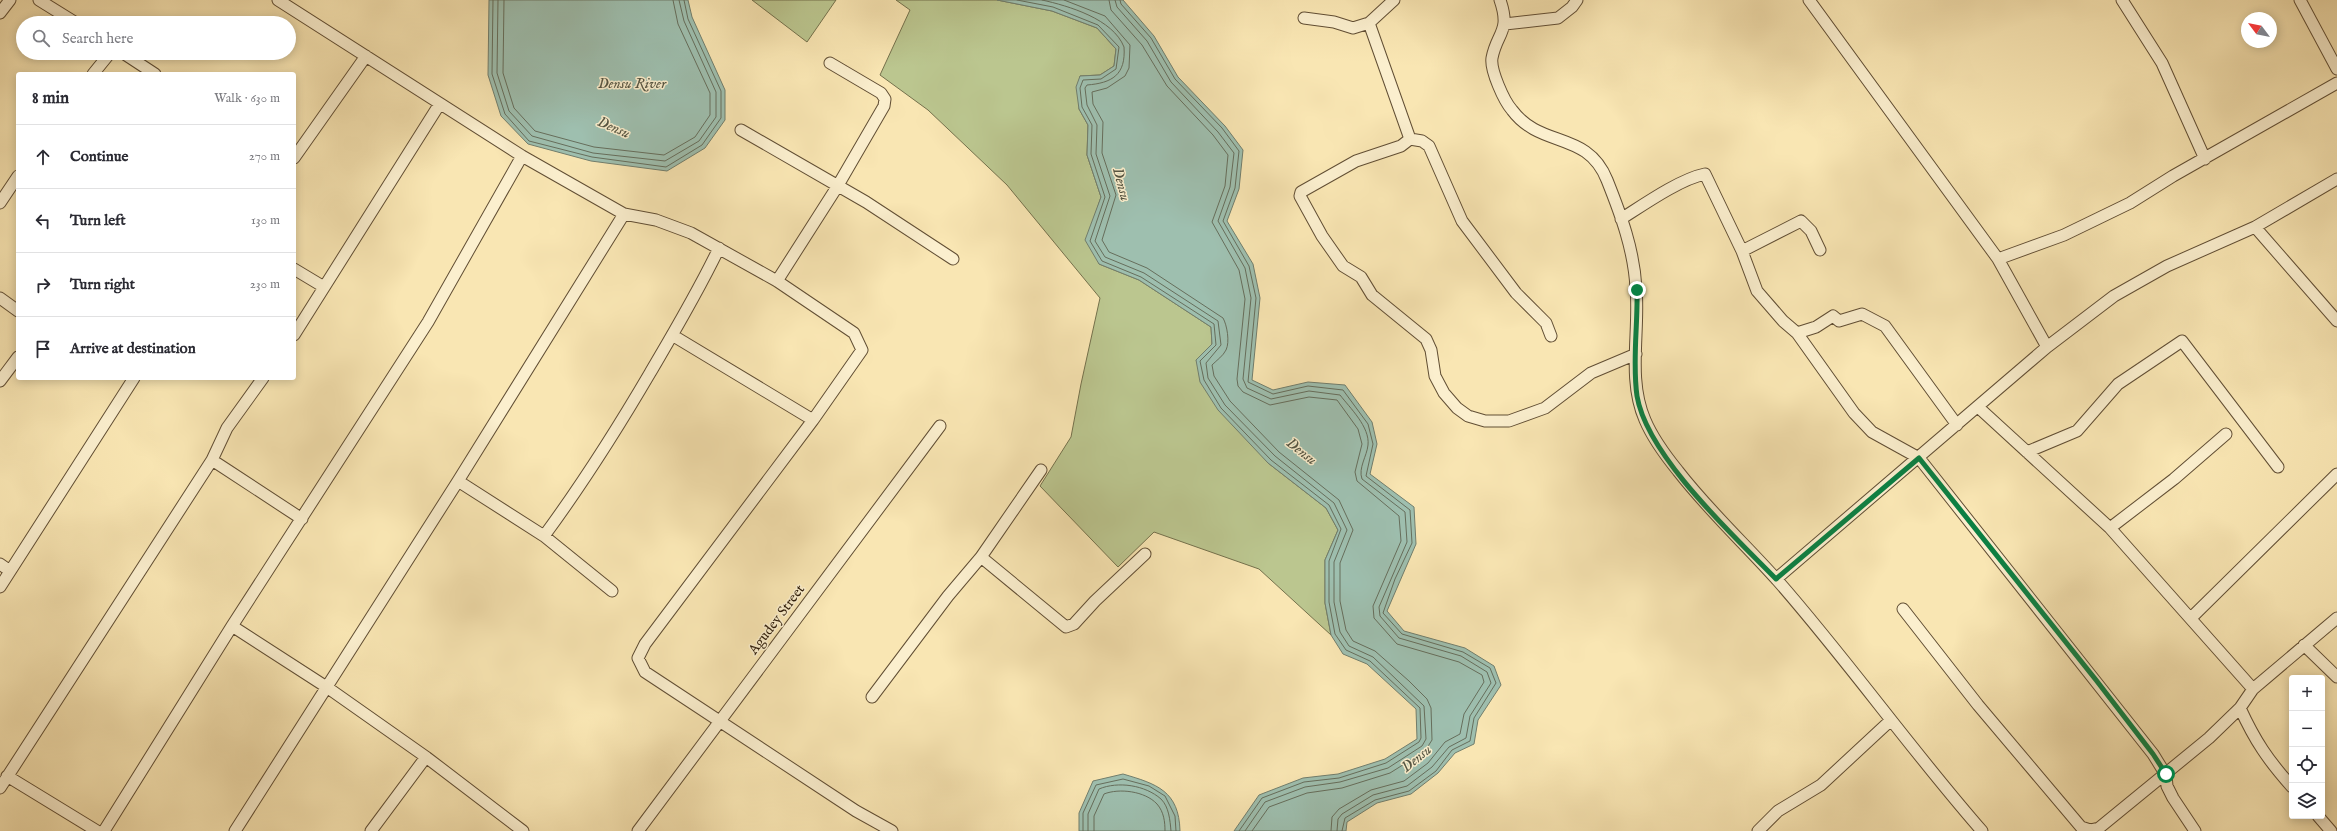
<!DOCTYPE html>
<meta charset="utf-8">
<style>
:root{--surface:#fff;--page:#f7f7f7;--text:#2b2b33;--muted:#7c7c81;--line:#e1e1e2}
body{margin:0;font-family:"IM FELL English",serif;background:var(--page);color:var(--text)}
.controls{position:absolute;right:12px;bottom:12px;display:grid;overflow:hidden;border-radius:4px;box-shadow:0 2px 10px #0003}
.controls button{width:36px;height:36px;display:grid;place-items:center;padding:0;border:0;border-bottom:1px solid var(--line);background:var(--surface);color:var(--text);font:20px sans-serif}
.compass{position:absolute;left:2241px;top:12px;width:36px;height:36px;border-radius:50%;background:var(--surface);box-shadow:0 2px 10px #0003;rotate:302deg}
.stop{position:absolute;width:12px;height:12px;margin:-9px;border:3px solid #0b8043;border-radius:50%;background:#fff}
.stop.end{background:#0b8043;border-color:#fff;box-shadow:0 1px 4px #0008}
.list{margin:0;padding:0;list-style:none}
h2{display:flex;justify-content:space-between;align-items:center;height:52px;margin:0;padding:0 16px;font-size:17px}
h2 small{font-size:13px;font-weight:400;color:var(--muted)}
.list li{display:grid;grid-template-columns:26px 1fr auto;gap:12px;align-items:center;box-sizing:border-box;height:64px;padding:0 16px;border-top:1px solid var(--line)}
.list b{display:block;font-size:15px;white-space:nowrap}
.list em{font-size:13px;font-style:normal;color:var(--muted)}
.icon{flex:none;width:22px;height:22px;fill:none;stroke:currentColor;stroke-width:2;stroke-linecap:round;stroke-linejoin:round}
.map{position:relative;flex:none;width:2337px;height:831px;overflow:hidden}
.search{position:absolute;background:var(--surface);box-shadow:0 2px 10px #0003;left:16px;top:16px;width:280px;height:44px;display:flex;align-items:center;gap:10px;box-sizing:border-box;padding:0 14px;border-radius:22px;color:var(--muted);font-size:15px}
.panel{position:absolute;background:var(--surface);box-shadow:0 2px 10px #0003;left:16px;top:72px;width:280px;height:308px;border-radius:4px}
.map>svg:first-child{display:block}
.green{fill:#bbc68f;stroke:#74714c}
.water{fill:#9ebfaf;stroke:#717e6d}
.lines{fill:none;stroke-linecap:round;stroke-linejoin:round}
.shore{stroke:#666e5c;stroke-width:1}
.street-casing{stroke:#614e34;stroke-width:13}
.street{stroke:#fbefce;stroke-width:11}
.route{stroke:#0b8043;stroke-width:5}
.labels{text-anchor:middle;stroke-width:3;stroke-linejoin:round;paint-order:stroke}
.street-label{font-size:14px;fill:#2e1c09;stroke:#fbefce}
.water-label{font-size:15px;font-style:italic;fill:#555543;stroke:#fbefce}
</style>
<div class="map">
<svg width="2337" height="831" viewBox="0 0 2337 831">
<rect width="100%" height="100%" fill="#f9e6b3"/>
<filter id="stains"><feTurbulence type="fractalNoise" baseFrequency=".005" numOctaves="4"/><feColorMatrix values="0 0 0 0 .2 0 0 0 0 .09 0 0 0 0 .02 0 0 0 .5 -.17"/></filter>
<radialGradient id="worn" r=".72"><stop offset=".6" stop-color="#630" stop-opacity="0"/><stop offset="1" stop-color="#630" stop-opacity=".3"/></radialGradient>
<path class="green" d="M752,0H836L807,42Z
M896,0H997L1052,11L1097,28L1116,49L1114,66L1100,75L1080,76L1079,109L1088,125L1087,155L1101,197L1095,215L1099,264L1139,280L1211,327L1212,344L1196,360L1268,463L1326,508L1338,530L1325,560V603L1331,635L1259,569L1154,532L1118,567L1040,486L1071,437L1081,384L1100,298L1007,185L928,110L880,75L910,10Z"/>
<path class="water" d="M489,0H688L692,17L725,90V120L705,148L667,171L591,161L528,144L501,116L488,75Z
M997,0H1123L1154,36L1178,77L1225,126L1243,150L1239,189L1227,221L1253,264L1260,298L1252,380L1273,390L1308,382L1345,385L1372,422L1377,444L1370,474L1414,507L1416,544L1387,611L1404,631L1465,648L1494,666L1501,685L1478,720L1474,744L1455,753L1438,773L1411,794L1377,803L1347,822L1346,831H1234L1259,795L1303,778L1338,774L1385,759L1417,739L1416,709L1367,664L1343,654L1331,635L1325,603V560L1338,530L1326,508L1268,463L1218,410L1200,382L1196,360L1212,344L1211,327L1139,280L1099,264L1085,240L1101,197L1087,155L1088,125L1079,109L1076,87L1080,76L1100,75L1114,66L1116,49L1097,28L1052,11Z
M1123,774C1157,784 1179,791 1180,831H1079V813L1093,781Z"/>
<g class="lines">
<path class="shore" d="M493,0L492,74L505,114L529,141L592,157L666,167L702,145L721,118V91L688,19L684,0
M498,0L497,73L509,111L532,136L593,153L665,161L699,141L716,117V92L684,21L679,0
M504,0L503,73L514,108L535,131L594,147L664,155L695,137L710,115V93L678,24L673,0
M1017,0L1053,7L1098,25L1119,47L1116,69L1101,79L1083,80L1080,88L1082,107L1092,125L1091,154L1105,197L1090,241L1102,261L1141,277L1214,324L1216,345L1200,361L1204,380L1221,408L1271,460L1329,505L1341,529L1329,561V602L1335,634L1346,650L1370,661L1420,708L1421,738L1419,742L1386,763L1339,778L1304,782L1262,798L1239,831
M1042,0C1069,6 1113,19 1124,47C1126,75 1112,83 1087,85L1085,88L1087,105L1097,125L1096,154L1110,196L1095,241L1105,257L1144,273L1218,321L1221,345L1206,363L1208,378L1225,405L1275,456L1334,503L1347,530L1334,562V602L1340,632L1349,646L1373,657L1424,706L1426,739L1422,746L1388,768L1340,782L1305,787L1265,802L1245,831
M1064,0L1105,16L1130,45L1129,68L1125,76L1107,88L1092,92L1093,104L1103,122L1102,153L1116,195L1102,240L1109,252L1147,268L1223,318C1227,325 1230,342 1226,350C1223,356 1217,360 1212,365L1214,376L1230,401L1279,452L1339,500L1353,530L1340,563V601L1346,630L1353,641L1375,651L1409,681L1427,699L1431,708L1432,740L1425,751L1390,773L1342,788L1307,793L1269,807L1252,831
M1109,0L1111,10L1142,45L1167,86L1213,135L1228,155L1225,186L1212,222L1239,270L1245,299L1237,379L1238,386L1243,392L1270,405L1309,397L1337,400L1358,429L1362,444L1355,472L1357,481L1399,516L1401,541L1373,606L1374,618L1397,644L1459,662L1482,675L1484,682L1464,714L1460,734L1445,742L1428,763L1404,781L1371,790L1339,809L1332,817L1331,831
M1115,0L1117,7L1147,41L1171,82L1218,132L1234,153L1230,187L1218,221L1245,268L1251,298L1243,379L1247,388L1271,399L1309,391L1340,395C1350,408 1370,427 1368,445C1367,456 1358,468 1362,479L1405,512L1407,542L1379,607L1380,616L1399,638L1461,656L1487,672L1491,683L1470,716L1466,738L1449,747L1432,767L1407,786L1373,795L1342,814L1338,819L1337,831
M1120,0L1121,4L1151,38L1175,79L1222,128L1239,151L1235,188L1223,221L1249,266L1256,298L1248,382L1273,394L1308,386L1343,390L1368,424L1373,444L1366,476L1410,510L1412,543L1395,579L1383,613L1402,634L1463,652L1490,668L1496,683L1474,718L1470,741L1452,750L1436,771L1409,791L1375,800L1345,818L1342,831
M1083,831V813L1096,785L1123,779L1149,786L1165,796L1175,816L1176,831
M1088,831V814L1099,789C1118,781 1145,785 1161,799C1169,807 1170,820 1171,831
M1094,831V816L1104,794C1119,788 1145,791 1157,804C1164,812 1165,822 1165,831"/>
<defs>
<path id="street" d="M39,0L76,23
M278,0L522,156L624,214L656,220L691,233L777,281L854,333L862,350L813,420L645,644L638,658L645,672L856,811L892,831
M1500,0C1511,32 1497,32 1492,58C1490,70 1504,101 1512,110C1541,149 1587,130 1607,180C1621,215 1634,250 1636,288C1640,331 1627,379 1645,420C1653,439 1665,455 1678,471C1709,511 1745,544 1778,581C1849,662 1911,750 1982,831
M1809,0L1998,259L2064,235L2130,203L2173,176L2337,83
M2122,0L2162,63L2205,159
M2300,0L2337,69
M0,13L10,0
M1304,18L1334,22L1353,28L1369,23L1394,0
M1369,23L1410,139
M1505,24L1558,18L1572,7L1577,0
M123,53L155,74
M93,74L110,53
M741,130L866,202L953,259
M294,158L366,56
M0,203L18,176
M1621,219C1643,205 1680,179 1705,174L1742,251L1757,291L1783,321L1797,333L1854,413L1872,432L1919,458L2153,754L2166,775L2167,786L2173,798L2195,831
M2255,227L2337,321
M1742,251L1801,221L1811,231L1820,250
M1998,259L2047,347
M294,269L324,287
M777,281L837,187L884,106L885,99L881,93L830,63
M0,298L18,311
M1797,333L1816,327L1833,316L1839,321L1862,314L1885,326L1957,425
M294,335L439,105
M672,335L813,420
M1551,336L1546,323L1516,293L1462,221L1429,146L1422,141L1410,139L1401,146L1356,161L1301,192L1300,196L1322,236L1343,266L1361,277L1372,295L1426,339L1431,350L1435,376L1444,393L1457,408L1468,416L1485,421H1509L1545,408L1591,373L1636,354
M0,381L18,357
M1978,407L2110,528L2253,689
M2027,452L2077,431L2118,384L2182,341L2278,467
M212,460L302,519
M458,481L544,536L612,591
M2110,528L2174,479L2226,434
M544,536C583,483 616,431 650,373C674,332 698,292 719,248
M981,557L1066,627L1074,624L1095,601L1145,554
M0,564L10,571
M1776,579L2047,347L2114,296L2167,266L2255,227L2337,179
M0,587L134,378
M1903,609L1978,705L2081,827L2090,830L2099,828L2209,738L2240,708L2253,689L2337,618
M2191,618L2337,474
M232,626L328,688L426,757L523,831
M2304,645L2337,677
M872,697L948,596L981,557L1041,470
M2240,708C2255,741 2268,760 2292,787
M7,776L97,831
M0,788L212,460L227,428L263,378
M2318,816L2331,831
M104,831L232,626L428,322L522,156
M235,831L458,481L624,214
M371,831L426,757
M638,831L940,426
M1758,831L1778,811L1821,785L1891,720"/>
</defs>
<use href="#street" class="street-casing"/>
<use href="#street" class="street"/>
</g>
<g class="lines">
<path class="route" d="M1637,290C1638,325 1632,362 1637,396C1647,456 1734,536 1776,579L1919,458L2096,680L2153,754L2166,774"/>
</g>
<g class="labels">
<g class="street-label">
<text transform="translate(776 619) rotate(-53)" y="5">Agudey Street</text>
</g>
<g class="water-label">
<text x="632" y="88">Densu River</text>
<text transform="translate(614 127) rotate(23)" y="5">Densu</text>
<text transform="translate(1122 184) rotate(75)" y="5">Densu</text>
<text transform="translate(1302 451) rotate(38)" y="5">Densu</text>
<text transform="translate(1416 758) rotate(-40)" y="5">Densu</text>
</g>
</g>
<rect width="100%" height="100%" filter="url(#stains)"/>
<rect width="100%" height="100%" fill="url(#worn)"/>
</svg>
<div class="controls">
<button>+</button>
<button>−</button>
<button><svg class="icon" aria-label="locate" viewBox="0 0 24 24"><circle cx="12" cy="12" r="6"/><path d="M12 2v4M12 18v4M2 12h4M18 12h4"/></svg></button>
<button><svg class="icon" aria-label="layers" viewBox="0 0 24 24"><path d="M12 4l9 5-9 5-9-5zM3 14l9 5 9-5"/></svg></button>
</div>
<svg class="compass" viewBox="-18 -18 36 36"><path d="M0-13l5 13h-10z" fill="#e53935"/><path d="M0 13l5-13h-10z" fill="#7c7c81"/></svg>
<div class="stop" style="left:2166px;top:774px"></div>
<div class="stop end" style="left:1637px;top:290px"></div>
<div class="search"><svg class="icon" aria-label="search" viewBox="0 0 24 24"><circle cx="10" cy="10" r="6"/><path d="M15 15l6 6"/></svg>Search here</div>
<section class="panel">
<h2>8 min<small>Walk · 630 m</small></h2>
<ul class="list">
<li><svg class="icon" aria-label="ahead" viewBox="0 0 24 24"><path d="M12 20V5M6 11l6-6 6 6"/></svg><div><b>Continue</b></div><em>270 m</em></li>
<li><svg class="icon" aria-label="left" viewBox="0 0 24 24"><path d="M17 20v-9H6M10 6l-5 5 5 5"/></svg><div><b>Turn left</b></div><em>130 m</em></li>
<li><svg class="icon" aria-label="right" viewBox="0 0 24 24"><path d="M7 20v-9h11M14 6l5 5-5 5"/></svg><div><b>Turn right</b></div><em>230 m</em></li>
<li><svg class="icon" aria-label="arrive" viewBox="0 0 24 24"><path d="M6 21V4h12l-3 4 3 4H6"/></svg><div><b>Arrive at destination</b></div></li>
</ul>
</section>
</div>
